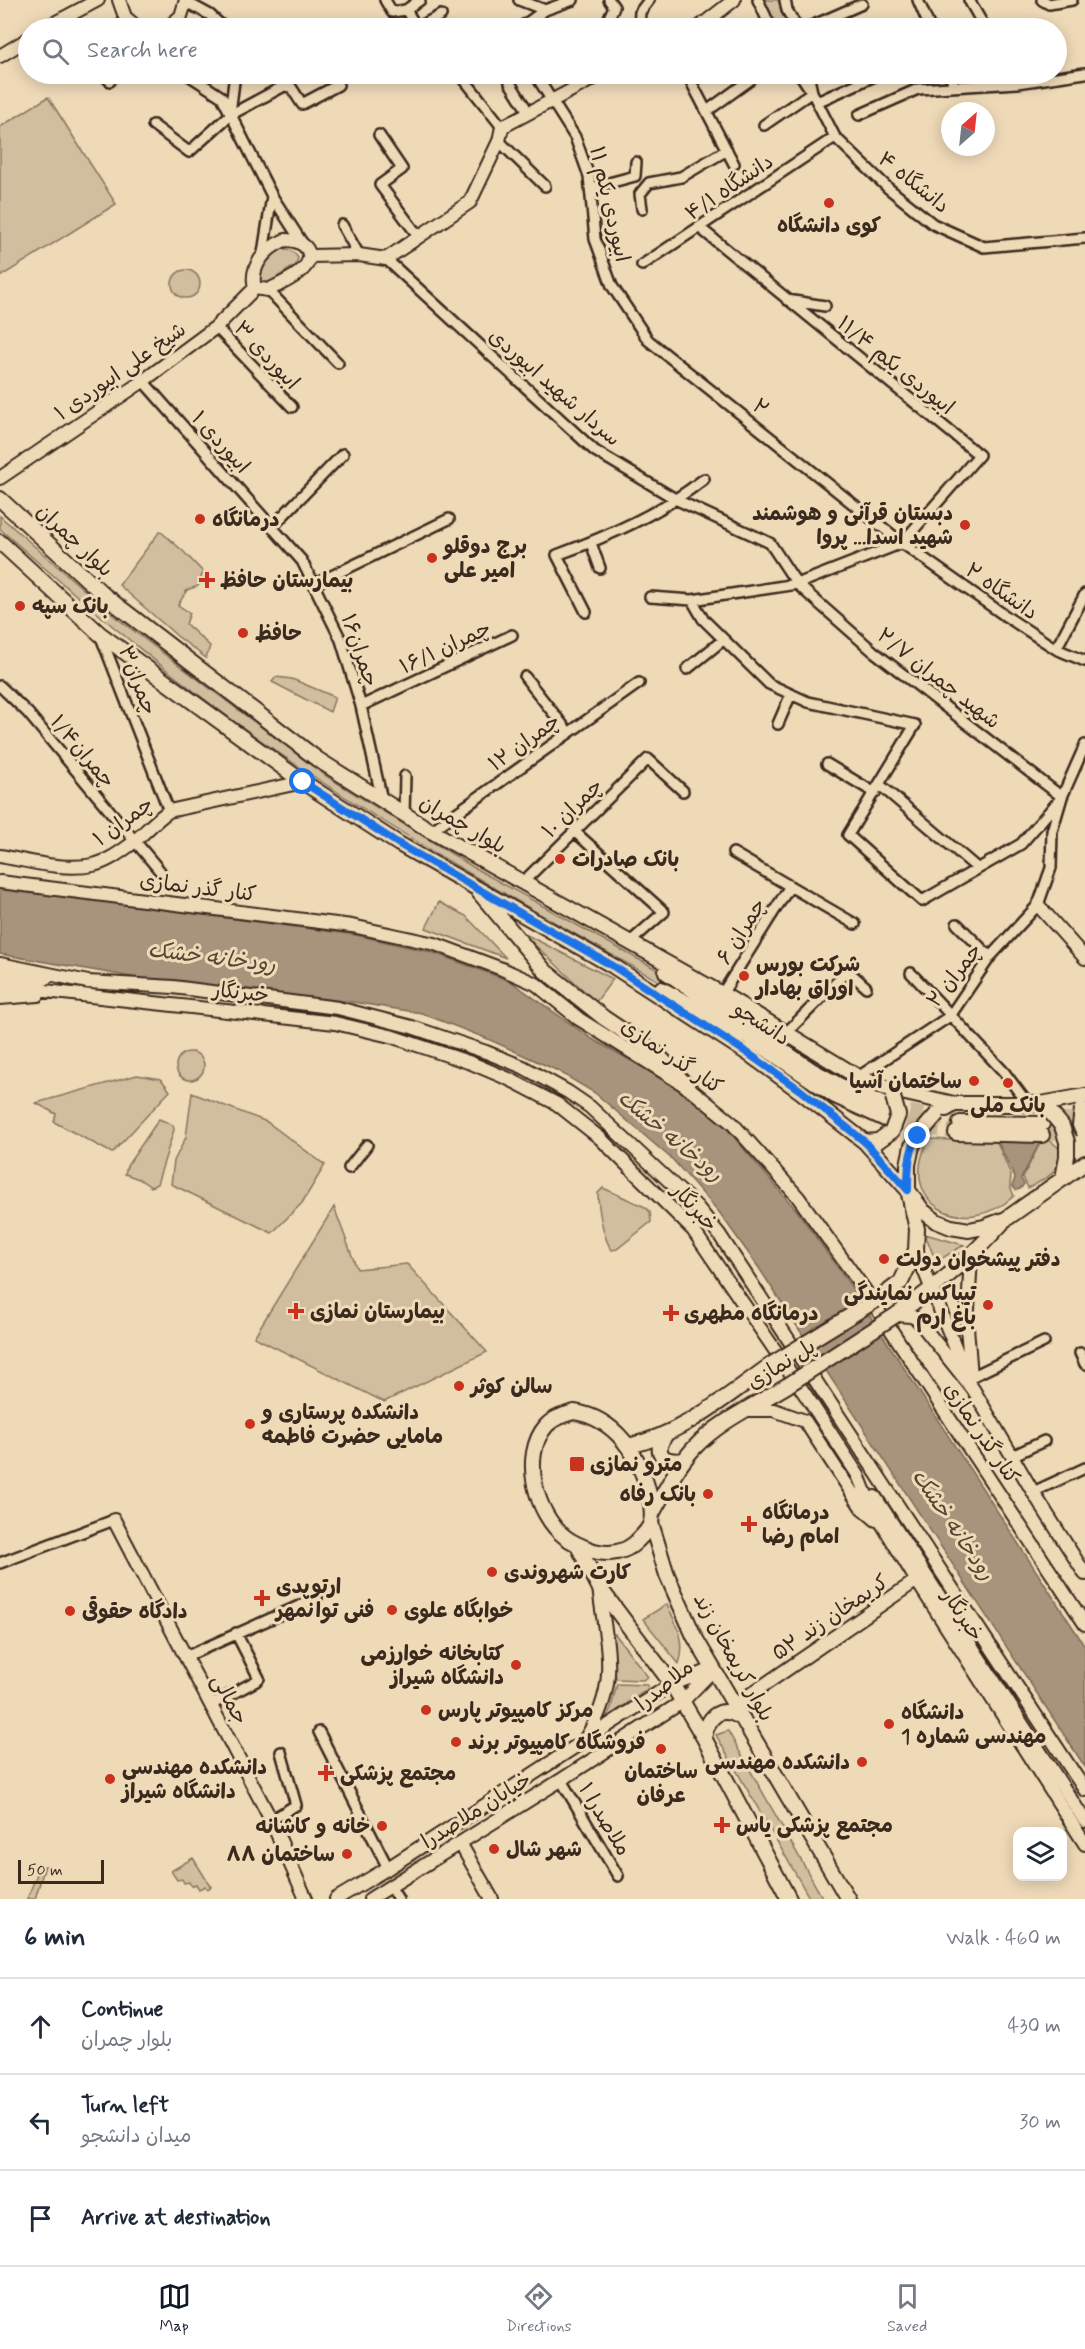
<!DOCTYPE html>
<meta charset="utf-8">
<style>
:root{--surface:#fff;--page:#f6f6f7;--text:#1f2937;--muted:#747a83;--line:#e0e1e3;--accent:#111827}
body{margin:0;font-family:Mynerve,"Playpen Sans Arabic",sans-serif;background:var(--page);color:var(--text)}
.controls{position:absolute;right:18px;bottom:18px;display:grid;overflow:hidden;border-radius:12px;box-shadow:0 3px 15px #0003}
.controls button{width:54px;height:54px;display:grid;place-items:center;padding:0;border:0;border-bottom:2px solid var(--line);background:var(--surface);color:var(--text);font:30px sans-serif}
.compass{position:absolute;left:941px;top:102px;width:54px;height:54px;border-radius:50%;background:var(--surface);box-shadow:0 3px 15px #0003;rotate:27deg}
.scale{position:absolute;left:18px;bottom:15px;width:86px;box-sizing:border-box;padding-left:6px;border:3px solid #3b2a1e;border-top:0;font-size:16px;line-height:21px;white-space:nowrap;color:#3b2a1e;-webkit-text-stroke:4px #efdab8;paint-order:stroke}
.stop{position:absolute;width:18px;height:18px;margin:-14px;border:4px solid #1a73e8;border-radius:50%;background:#fff}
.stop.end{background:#1a73e8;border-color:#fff;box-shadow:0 2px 6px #0008}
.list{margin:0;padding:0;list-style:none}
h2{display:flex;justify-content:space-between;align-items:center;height:78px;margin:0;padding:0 24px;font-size:26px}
h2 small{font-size:20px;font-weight:400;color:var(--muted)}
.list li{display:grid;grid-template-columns:39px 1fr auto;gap:18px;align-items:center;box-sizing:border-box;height:96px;padding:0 24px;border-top:2px solid var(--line)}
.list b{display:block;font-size:22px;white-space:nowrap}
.list p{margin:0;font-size:20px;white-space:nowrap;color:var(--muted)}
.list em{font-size:20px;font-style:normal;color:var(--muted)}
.icon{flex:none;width:33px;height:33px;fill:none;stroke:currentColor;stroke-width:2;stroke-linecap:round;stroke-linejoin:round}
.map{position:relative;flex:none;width:1085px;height:1899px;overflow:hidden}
.search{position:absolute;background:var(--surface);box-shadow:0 3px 15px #0003;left:18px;right:18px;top:18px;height:66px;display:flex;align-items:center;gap:15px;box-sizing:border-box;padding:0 21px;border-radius:33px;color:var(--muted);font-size:22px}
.sheet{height:366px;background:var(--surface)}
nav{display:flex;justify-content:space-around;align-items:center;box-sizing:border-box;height:84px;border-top:2px solid var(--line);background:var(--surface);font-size:16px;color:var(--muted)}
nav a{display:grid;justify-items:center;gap:3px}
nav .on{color:var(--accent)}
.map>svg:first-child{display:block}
.green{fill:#d1be9f;stroke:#86745e;stroke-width:1.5}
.water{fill:#a8947c;stroke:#7c6a56;stroke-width:1.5}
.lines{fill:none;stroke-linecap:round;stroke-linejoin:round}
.primary-tunnel{stroke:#cbb799;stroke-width:14;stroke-dasharray:14 7;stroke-linecap:butt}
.street-casing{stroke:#3b2a1e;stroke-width:14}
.secondary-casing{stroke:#3b2a1e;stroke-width:16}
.primary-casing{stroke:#3b2a1e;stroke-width:18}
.street{stroke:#efdab8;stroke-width:9}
.secondary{stroke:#efdab8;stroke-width:12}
.primary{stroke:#efdab8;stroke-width:14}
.primary-bridge-casing{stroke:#3b2a1e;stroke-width:18;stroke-linecap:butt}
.primary-bridge{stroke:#efdab8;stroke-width:14}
.route{stroke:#1a73e8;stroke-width:8}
.poi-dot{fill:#c8321e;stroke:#efdab8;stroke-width:2}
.labels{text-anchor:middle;stroke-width:6;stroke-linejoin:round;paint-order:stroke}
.street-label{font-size:21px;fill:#3b2a1e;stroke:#efdab8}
.poi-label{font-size:21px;font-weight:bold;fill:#3b2a1e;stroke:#efdab8;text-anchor:start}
.water-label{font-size:22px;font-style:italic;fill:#564436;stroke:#efdab8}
</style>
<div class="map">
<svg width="1085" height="1899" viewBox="0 0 1085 1899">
<rect width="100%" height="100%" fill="#efdab8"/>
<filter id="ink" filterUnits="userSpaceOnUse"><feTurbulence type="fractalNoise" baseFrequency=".0167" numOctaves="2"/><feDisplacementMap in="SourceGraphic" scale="12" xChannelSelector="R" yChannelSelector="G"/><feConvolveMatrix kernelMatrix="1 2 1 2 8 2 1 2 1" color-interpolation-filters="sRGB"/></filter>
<g filter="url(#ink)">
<path class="green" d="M763,0H778L789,28H778Z
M48,97L116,204L0,277V127Z
M280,248C289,249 293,250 298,258L296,265L265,285H261C255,269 269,257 280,248Z
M172 284a14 14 0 1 1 28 0a14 14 0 1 1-28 0Z
M0,516L114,616L326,776L473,867L663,973L736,1025C588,940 437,860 295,764C190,694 94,612 0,529Z
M160,531L183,551L203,572L198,586L187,590L178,605L190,613L186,624L210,646L206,658L177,636L119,585Z
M276,677L292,679L335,697L330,712L272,682Z
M439,902L466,916L506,958L426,928Z
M521,932L613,979L596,1002Z
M176 1066a14 14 0 1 1 28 0a14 14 0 1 1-28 0Z
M137,1075L161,1079L170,1091L112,1153L54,1122L56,1114L36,1103Z
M192,1093L267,1122L325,1165L302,1203L272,1233L171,1184L174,1161L186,1137Z
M159,1119L173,1125L174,1130L157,1184L151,1187L139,1179L125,1174L127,1166Z
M929,1139L997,1142L1011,1175L1010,1186L1014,1196C965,1240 894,1205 929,1139Z
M1041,1141H1051L1061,1150C1057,1175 1049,1177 1028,1188L1023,1177Z
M603,1188L645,1207L650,1212L651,1222L617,1249L612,1250C603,1240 598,1206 598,1193Z
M334,1207L357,1269L407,1264L487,1352L384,1402L254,1337Z
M925,1234L964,1245L936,1262Z
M667,1604C676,1625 687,1640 679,1664L643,1619Z
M615,1634L648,1677L643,1680L616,1679L612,1636Z
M617,1684L647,1685L649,1688L606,1718L611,1708Z
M728,1731L823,1899H810L716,1735Z
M193,1858L211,1887L207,1889L205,1886L199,1889L196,1884L191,1886L189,1882L184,1883L182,1879L177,1880L171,1871Z
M45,1866L35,1899H27L39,1869Z"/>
<path class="water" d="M0,888L356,935L434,953L510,981L592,1039L659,1076L708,1107L798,1212L850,1285L1085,1646V1767L759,1268L719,1212L673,1160L595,1093L558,1071L488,1039L421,1013L346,1001L167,983L0,954Z
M998,1142H1040L1021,1179L1024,1184L1020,1189L1016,1190L1012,1186L1015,1178Z"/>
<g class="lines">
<path class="primary-tunnel" d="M889,1107L960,1123
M885,1119L956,1133
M1042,1124L1085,1117
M1042,1135L1085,1128"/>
<defs>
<path id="street" d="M385,0L392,12L406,10L420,0
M519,0L545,10L573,0
M758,0L771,28
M785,0L787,10L797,28
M918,0L930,28
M969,0L985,28
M1042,0L1049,4L1072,0
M186,2L210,15L224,28
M406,10L417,28
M417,28L441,15
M520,28L545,10
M604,28L614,7L609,0
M639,28L640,12L649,0
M807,28L862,4
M103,74L110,81
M187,74L222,97L272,196L303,244
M460,74L502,127
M535,74L575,137L589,176L595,239L612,286L648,340L902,543L1007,617L1056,649L1085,661
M579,74L584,83
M687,74L734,164
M808,74L812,92L835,137L888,188L933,224L984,247L1085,238
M949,74L955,86
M510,83L529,113
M817,102L879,74
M707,111L750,80
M230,113L235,74
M859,115L918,89L1017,83L1085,73
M153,125L189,152L230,115L284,86L291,87L302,104L338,85
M764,125L812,92L800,74
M379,135L402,169L380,185L419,237
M499,141L545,186
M590,188L635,176L636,162
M642,209L640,194L649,183L681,177L727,150
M342,225L359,255
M700,228L979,455L902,543L797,584L692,600L703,619L769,684L808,702L915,725L848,835L922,901L1021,844L1062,797
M263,253L272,196
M386,259L595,451L677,500L770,543L797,584L873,651L1062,797
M642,265L835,137
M268,290L338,363
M787,300L825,306
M216,327L292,407
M143,381L302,561L341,640L361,706L382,800
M272,527L343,454
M591,543L600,568
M315,584L449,519
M650,597L692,600
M586,612L557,555C609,536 661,513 704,479
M101,637L169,811
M1056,649L1085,594
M687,669L723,640
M525,677L569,733
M0,686L28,713L160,871
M361,706L512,635
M778,724L791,694
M827,764L875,793
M880,785L977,868
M404,814L405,776
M431,831L639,683
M574,831L664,912L629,943
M733,853L855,924
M522,883L648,759L683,791
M957,924L990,957
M911,973L1004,1072L1028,1104
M722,994L790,886
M785,1034L848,971L866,987
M858,1077L950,1016L990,957L1038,905L1051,868L1052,831L1062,797L1085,745
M349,1168L367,1145
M1080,1353L1085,1364
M971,1377L1044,1342
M1012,1456L1044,1441
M1033,1492L1085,1468
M0,1563L114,1520
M185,1657L317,1598
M211,1705L256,1681L259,1678L236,1633
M319,1732L388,1868
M561,1780L618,1876
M271,1820L296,1805L281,1752
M390,1886L398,1899"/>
<path id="secondary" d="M119,0L125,17L138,28
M45,28L98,0
M167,28L181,16L186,0
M698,28L734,0
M0,56L28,39
M285,240C293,240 302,242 307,249C319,268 281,284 268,290L255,288C249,266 266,248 285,240Z
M310,256L359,255L386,259L470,202L499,141L502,127L602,74
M0,478L143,381L216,327L255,288
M0,856C29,861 64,871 93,865C107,862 119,853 130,845C144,834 154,821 169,811L303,782
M0,882L352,926L435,944L502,969L536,984L579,1019L689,1088L732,1123L798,1197L864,1289L1085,1624
M1038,905L1085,958
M0,964L88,982L173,987L338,1008L412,1027L486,1052L523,1067L568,1092L590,1107L697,1207L719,1234L1085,1790
M0,976L45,979
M0,986L335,1023L390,1036L471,1063L511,1080L557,1104L600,1138L693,1230L811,1403L858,1475L869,1502L912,1573L1085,1844
M0,998L38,995
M916,1250L966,1374
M971,1257L967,1327L971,1376
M896,1315L911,1316L917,1319L973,1389L1033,1492L1085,1574
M747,1410H774L805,1421L862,1508L876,1520
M875,1497L1085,1821
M114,1520L271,1820L306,1899
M735,1705L917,1580
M586,1738C621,1680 606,1649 599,1587
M460,1843L492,1899
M336,1899L388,1868L672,1684L714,1669
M370,1899L561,1780L682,1702L710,1673"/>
<path id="primary" d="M0,499L105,596L317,759L431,831L722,994L858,1077L888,1089L954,1104
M0,542L100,634L303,782L399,844L613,966L749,1054L800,1091L865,1142L908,1190L923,1211L936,1221L951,1227L969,1230L984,1227L1006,1219L1085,1163
M478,891L545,971L604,1018L656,1053L689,1088
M666,972L813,1071L842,1087L889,1107
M661,989L746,1035L835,1096L885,1119
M946,1109L954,1104H1041L1085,1096
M960,1123L1042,1124
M956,1133L1042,1135
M865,1142L878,1141L892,1131
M1063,1179L1067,1156V1142
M881,1297L901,1282L916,1250L917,1229L908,1190V1165L912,1146L918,1136
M896,1315C937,1286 968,1261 1002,1223
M574,1412C615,1418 640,1455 649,1494C651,1503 654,1516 650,1525C647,1532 641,1537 636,1542C625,1553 608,1555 594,1551C583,1547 574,1544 565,1537C536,1515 520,1456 546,1426C553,1418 564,1415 574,1412Z
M667,1433C652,1452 662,1464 684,1460
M628,1446C682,1435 728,1395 772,1364
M652,1514C665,1491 677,1466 695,1447C718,1422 759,1403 788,1385
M651,1523L667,1575L694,1636L848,1899
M578,1546L599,1587L672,1684L704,1738L789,1899
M704,1738C708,1715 721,1704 743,1719"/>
</defs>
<use href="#street" class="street-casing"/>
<use href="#secondary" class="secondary-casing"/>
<use href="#primary" class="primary-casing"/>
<use href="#street" class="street"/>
<use href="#secondary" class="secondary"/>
<use href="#primary" class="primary"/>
<defs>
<path id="primary-bridge" d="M1082,1109L1080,1125L1084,1132
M1052,1114L1062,1126L1067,1142
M892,1131L898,1115L893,1097
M918,1136L937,1114
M772,1364L881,1297
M788,1385L896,1315"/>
</defs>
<use href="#primary-bridge" class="primary-bridge-casing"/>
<use href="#primary-bridge" class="primary-bridge"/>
</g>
</g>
<g class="lines" filter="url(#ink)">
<path class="route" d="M303,782L399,844L613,966L749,1054L800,1090L865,1142L908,1190C908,1170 908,1153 918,1136"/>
</g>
<g class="poi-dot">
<circle cx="829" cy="203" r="6"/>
<circle cx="200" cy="519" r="6"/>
<circle cx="965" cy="525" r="6"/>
<circle cx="432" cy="558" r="6"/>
<path d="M204 571h6v6h6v6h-6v6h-6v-6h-6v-6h6z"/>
<circle cx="20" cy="606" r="6"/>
<circle cx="243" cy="633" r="6"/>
<circle cx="560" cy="859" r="6"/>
<circle cx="744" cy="976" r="6"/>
<circle cx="974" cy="1081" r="6"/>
<circle cx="1008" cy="1083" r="6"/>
<circle cx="884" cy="1259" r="6"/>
<circle cx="988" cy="1305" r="6"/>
<path d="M293 1302h6v6h6v6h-6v6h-6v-6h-6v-6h6z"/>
<path d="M668 1304h6v6h6v6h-6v6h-6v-6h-6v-6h6z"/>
<circle cx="459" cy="1386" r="6"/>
<circle cx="250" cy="1424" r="6"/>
<rect x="569" y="1456" width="16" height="16" rx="3"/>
<circle cx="708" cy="1494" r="6"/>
<path d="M746 1515h6v6h6v6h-6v6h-6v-6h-6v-6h6z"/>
<circle cx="492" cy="1572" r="6"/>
<path d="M259 1589h6v6h6v6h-6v6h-6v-6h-6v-6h6z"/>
<circle cx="392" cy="1610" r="6"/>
<circle cx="70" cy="1611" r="6"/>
<circle cx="516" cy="1665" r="6"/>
<circle cx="426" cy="1710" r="6"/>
<circle cx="889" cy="1724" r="6"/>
<circle cx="456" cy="1742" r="6"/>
<circle cx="661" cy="1749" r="6"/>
<circle cx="862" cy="1762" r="6"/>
<path d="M323 1764h6v6h6v6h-6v6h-6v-6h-6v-6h6z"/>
<circle cx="110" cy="1779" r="6"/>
<path d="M719 1816h6v6h6v6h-6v6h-6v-6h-6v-6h6z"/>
<circle cx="382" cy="1826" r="6"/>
<circle cx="494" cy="1849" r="6"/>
<circle cx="347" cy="1854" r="6"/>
</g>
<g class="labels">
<g class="street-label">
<text transform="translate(914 182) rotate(39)" y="7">۴ دانشگاه</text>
<text transform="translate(729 187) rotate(-34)" y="7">۴/۱ دانشگاه</text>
<text transform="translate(610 204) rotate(77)" y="7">۱۱ ابیوردی یکم</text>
<text transform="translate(267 355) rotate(47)" y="7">۳ ابیوردی</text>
<text transform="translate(896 365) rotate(39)" y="7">۱۱/۴ ابیوردی یکم</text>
<text transform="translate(120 371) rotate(-35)" y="7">شیخ علی ابیوردی ۱</text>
<text transform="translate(555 387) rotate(41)" y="7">سردار شهید ابیوردی</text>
<text transform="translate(761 407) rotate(39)" y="7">۲</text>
<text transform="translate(221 442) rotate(48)" y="7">۱ ابیوردی</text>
<text transform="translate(75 540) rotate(43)" y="7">بلوار چمران</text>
<text transform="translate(1002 591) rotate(35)" y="7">۲ دانشگاه</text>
<text transform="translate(445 647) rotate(-25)" y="7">۱۶/۱ چمران</text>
<text transform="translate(360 650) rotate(71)" y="7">چمران۱۶</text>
<text transform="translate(939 678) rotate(38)" y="7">۲/۷ شهید چمران</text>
<text transform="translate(138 680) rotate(69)" y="7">چمران۳</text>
<text transform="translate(524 742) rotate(-36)" y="7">۱۲ چمران</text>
<text transform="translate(83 751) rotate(50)" y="7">چمران۱/۴</text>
<text transform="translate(572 808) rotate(-44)" y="7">۱۰ چمران</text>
<text transform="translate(123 821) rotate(-36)" y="7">چمران ۱</text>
<text transform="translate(463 824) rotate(30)" y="7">بلوار چمران</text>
<text transform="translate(198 887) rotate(7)" y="7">کنار گذر نمازی</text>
<text transform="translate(741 931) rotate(-58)" y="7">۶ چمران</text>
<text transform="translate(954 975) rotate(-52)" y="7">۲ چمران</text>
<text transform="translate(241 992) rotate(6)" y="7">خبرنگار</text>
<text transform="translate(762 1023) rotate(33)" y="7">دانشجو</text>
<text transform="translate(672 1056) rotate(34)" y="7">کنار گذر نمازی</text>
<text transform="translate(695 1207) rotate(48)" y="7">خبرنگار</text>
<text transform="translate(781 1364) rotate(-32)" y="7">پل نمازی</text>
<text transform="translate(982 1433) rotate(56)" y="7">کنار گذر نمازی</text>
<text transform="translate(963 1615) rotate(57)" y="7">خبرنگار</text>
<text transform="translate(830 1617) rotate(-34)" y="7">کریمخان زند ۵۲</text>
<text transform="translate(734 1657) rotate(61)" y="7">بلوار کریمخان زند</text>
<text transform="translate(664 1685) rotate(-39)" y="7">ملاصدرا</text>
<text transform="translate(230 1699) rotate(62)" y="7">جمالی</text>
<text transform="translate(476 1810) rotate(-32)" y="7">خیابان ملاصدرا</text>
<text transform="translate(605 1819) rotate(59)" y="7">۱ ملاصدرا</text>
</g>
<g class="poi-label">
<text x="829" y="232" text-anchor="middle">کوی دانشگاه</text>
<text x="953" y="520" text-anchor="end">دبستان قرآنی و هوشمند<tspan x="953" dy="24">شهید اسدا... پروا</tspan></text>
<text x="212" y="526">درمانگاه</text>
<text x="444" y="553">برج دوقلو<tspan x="444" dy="24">امیر علی</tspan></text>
<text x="220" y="587">بیمارستان حافظ</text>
<text x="32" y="613">بانک سپه</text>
<text x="255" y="640">حافظ</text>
<text x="572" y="866">بانک صادرات</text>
<text x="756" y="971">شرکت بورس<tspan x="756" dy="24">اوراق بهادار</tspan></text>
<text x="962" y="1088" text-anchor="end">ساختمان آسیا</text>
<text x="1008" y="1112" text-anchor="middle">بانک ملی</text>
<text x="896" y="1266">دفتر پیشخوان دولت</text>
<text x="976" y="1300" text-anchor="end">تیپاکس نمایندگی<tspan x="976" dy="24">باغ ارم</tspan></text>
<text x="310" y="1318">بیمارستان نمازی</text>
<text x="684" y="1320">درمانگاه مطهری</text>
<text x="471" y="1393">سالن کوثر</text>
<text x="262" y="1419">دانشکده پرستاری و<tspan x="262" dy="24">مامایی حضرت فاطمه</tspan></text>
<text x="590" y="1471">مترو نمازی</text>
<text x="696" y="1501" text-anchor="end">بانک رفاه</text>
<text x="762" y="1519">درمانگاه<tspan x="762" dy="24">امام رضا</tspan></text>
<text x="504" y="1579">کارت شهروندی</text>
<text x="276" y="1593">ارتوپدی<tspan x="276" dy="24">فنی توانمهر</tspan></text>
<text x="404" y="1617">خوابگاه علوی</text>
<text x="82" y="1618">دادگاه حقوقی</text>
<text x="504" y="1660" text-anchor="end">کتابخانه خوارزمی<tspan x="504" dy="24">دانشگاه شیراز</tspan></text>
<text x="438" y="1717">مرکز کامپیوتر پارس</text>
<text x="901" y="1719">دانشگاه<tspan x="901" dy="24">مهندسی شماره 1</tspan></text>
<text x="468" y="1749">فروشگاه کامپیوتر برند</text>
<text x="850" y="1769" text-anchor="end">دانشکده مهندسی</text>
<text x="122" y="1774">دانشکده مهندسی<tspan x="122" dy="24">دانشگاه شیراز</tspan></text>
<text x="661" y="1778" text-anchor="middle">ساختمان<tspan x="661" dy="24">عرفان</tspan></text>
<text x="340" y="1780">مجتمع پزشکی</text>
<text x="736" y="1832">مجتمع پزشکی یاس</text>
<text x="370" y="1833" text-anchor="end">خانه و کاشانه</text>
<text x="506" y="1856">شهر شال</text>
<text x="335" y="1861" text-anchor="end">ساختمان ۸۸</text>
</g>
<g class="water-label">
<text transform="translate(212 956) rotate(7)" y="8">رودخانه خشک</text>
<text transform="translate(671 1135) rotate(40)" y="8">رودخانه خشک</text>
<text transform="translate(954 1524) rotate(56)" y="8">رودخانه خشک</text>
</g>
</g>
</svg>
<div class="controls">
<button><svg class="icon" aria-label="layers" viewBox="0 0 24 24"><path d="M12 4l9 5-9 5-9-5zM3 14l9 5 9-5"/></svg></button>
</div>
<svg class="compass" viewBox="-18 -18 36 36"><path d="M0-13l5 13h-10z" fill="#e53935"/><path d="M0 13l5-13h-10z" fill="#747a83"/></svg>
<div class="scale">50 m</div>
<div class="stop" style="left:303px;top:782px"></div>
<div class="stop end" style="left:918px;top:1136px"></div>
<div class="search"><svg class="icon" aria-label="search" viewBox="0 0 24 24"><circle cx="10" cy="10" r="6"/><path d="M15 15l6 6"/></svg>Search here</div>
</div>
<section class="sheet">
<h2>6 min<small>Walk · 460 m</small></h2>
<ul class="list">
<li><svg class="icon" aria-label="ahead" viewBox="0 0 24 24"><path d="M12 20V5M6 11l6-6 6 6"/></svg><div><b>Continue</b><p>بلوار چمران</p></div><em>430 m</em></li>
<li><svg class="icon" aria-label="left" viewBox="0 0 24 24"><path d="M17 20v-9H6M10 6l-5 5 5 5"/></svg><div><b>Turn left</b><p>میدان دانشجو</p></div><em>30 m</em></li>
<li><svg class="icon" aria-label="arrive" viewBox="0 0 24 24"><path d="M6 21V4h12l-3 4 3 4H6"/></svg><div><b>Arrive at destination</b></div></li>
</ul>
</section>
<nav>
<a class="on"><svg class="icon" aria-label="map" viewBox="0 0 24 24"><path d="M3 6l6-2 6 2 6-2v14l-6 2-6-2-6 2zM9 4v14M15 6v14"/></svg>Map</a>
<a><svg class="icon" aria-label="directions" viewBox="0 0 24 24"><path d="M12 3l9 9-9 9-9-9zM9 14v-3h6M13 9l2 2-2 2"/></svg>Directions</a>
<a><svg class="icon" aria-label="saved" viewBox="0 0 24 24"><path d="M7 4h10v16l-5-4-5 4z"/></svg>Saved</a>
</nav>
